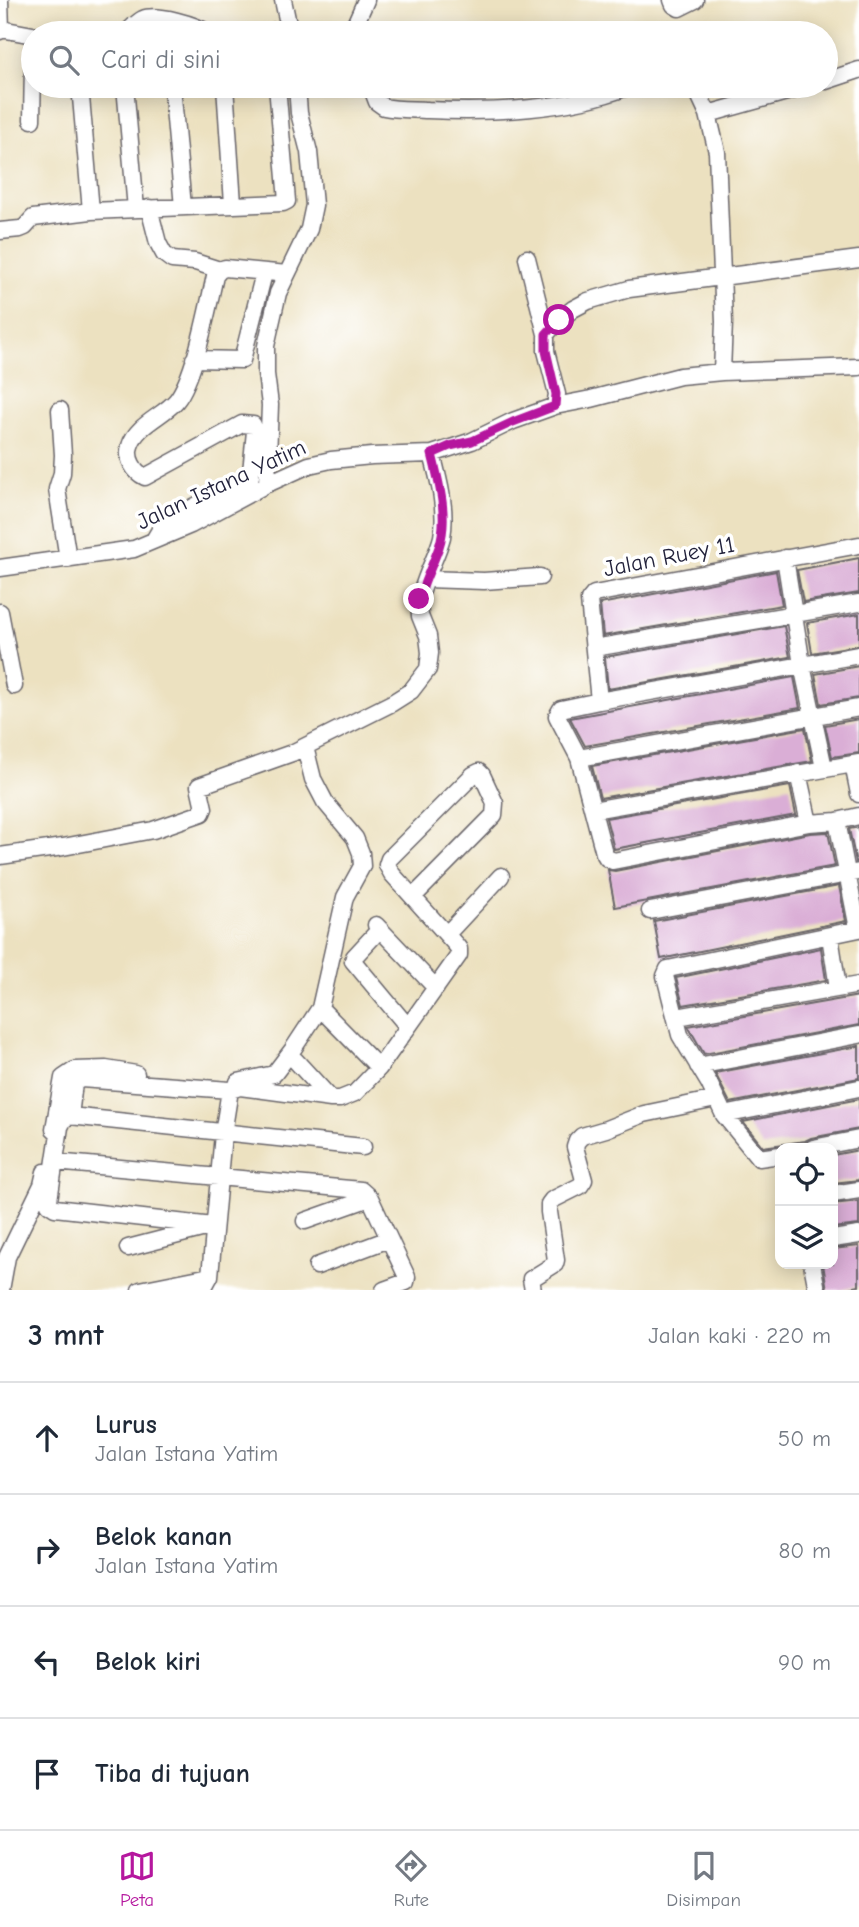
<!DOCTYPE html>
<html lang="id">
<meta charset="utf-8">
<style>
:root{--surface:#fff;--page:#f6f6f7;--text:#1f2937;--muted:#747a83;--line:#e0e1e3;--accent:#b5179e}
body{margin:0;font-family:"Comic Neue",sans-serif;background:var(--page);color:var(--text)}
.controls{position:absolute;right:21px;bottom:21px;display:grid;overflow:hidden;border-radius:14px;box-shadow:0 4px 18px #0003}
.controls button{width:63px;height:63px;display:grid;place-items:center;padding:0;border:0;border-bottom:2px solid var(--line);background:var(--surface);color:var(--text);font:35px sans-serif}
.stop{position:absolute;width:21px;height:21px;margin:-16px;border:5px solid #b5179e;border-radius:50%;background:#fff}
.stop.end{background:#b5179e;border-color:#fff;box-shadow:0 2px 7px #0008}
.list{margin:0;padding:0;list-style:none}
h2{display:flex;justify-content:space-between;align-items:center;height:91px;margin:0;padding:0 28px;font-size:30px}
h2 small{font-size:23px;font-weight:400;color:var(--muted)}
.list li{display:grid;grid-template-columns:46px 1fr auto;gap:21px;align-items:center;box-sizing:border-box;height:112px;padding:0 28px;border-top:2px solid var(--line)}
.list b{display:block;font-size:26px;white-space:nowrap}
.list p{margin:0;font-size:23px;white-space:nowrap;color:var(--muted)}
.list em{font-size:23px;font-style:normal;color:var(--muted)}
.icon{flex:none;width:38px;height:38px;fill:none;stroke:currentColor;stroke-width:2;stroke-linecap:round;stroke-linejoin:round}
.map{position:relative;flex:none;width:859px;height:1290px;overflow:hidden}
.search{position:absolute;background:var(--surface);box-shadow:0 4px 18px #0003;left:21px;right:21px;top:21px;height:77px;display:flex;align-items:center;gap:18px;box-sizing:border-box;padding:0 24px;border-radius:38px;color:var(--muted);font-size:26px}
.sheet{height:539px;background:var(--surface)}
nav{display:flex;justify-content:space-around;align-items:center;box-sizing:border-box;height:98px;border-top:2px solid var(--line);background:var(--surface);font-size:19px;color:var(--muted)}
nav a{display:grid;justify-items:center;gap:4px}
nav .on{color:var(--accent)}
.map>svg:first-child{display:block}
.building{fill:#daaed6}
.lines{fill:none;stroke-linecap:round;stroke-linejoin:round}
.minor-casing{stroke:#69656a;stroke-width:19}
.minor{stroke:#fff;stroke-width:16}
.route{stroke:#b5179e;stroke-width:9}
.labels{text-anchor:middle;stroke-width:7;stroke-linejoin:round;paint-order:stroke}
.street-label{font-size:23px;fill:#22223b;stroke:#fff}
</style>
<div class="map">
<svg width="859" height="1290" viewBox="0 0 859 1290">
<rect width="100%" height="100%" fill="#fff"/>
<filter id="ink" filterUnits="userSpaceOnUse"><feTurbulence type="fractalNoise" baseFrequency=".0143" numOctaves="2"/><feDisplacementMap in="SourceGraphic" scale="14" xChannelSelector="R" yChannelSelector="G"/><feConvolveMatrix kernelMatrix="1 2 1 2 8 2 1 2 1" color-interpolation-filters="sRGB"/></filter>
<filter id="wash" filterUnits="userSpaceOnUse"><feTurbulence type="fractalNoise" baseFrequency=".00686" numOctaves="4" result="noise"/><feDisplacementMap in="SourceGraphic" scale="28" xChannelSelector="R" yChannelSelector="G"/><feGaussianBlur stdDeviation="1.57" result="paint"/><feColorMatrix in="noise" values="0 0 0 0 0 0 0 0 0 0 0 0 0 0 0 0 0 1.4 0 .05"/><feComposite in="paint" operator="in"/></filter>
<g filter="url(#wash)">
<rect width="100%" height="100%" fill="#ece1c0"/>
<g id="blocks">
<path class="building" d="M859,558V593L803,602L797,570Z
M776,571L782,605L603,636L600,604Z
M859,614V645L812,653L807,623Z
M784,626L790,657L608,689L605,657Z
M859,666V698L821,704L815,674Z
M794,677L800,708L585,746L570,718Z
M859,719V753L832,757L825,725Z
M805,728L812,761L600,798L592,766Z
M790,786L796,815L614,849L606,818Z
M859,827V861L856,862L849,829Z
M828,832L835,866L615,907L608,870L615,871L810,833Z
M839,886L846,921L661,959L654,921Z
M821,948L826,980L683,1005L676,978Z
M859,996V1025L704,1054L688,1026Z
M859,1046V1078L730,1103L715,1073Z
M859,1099V1129L811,1138L805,1141L763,1147L743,1122Z
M859,1150V1180L833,1183V1155Z
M859,1201V1225L833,1228V1204Z
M859,1246V1286L840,1290H827L823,1264H833V1249Z"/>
</g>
</g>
<g filter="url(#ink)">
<use href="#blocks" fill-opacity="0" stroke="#69656a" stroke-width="2"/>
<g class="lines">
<defs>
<path id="minor" d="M0,0L1,29
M283,0L290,33
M672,0L674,5L679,8L695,0
M0,31L1,29L33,35
M126,33C131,29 137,22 143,19C157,13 196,25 208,33
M264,33L289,28
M343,33L353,29L366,0
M826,81L859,70
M80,86L91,211L283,203L287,201L277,86
M125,86L136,209
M172,86L183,207
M225,86L233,204
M371,86L377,102L384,107C398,110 414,109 428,110C490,113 569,110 627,87V86
M695,86L708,114L717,152L724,322L722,372
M708,114L808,86
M32,120L33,65
M149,208L158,243L164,254L172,260L195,262L220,270
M0,231L20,229L25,227L33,218L91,211
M527,258L546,334
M194,359L242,360L264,273
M555,406L591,399L680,376L722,372L859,367
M60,410L63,455L62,473L57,489L68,559
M432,454C439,480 447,510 442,537C438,552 431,565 426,579L484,581L540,577
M267,484L270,405L266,374V346L278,293L309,229L314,205L309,152L299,113L297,86
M249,493L255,431L253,425L242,424L145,477C134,472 126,458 130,446C136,425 163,416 176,401C195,378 208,306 215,276L220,270L225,268L287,274
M154,540L164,523L251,476
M785,558L802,665L824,768
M0,568L134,549L191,525L267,484L309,465L331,460L372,456L432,454L472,441L513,421L555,406L557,394L546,351V334L559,320L573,309L588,301L629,289L859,259
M0,612L14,686
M594,648L859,603
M859,655L599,701L561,709L557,716L579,758L604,853L607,858L613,861L809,823L837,821L859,816
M599,701L589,600L594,594L859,545
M305,747L313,779L325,802L355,838L361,853L362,866L345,897L320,1008L379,1068
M579,758L859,708
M853,764L859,794
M798,773L809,823
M593,810L859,763
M837,821L858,929
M0,856L63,847L153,830L202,813L204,808L199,786L292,753L392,703L411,691L428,669L430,653L428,636L420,616L419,599L426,579
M650,911L859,872
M376,925L436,988
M380,929L354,957L353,961L408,1027
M447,934L501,876
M830,936L838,988
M677,1017L859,985
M295,1060L331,1099
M698,1066L859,1035
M238,1082L274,1074L293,1049L320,1008
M724,1115L859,1088
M70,1116L363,1147
M54,1129L63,1078L75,1070L106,1069L136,1074
M813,1148L859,1139
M780,1155L759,1158L724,1115L709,1083L680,1035L665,976L668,969L859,929
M55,1162L361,1190L370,1198L407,1277L406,1282L384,1290
M833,1194L859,1190
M305,1221L370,1198
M833,1239L859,1235
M128,1248L213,1226L55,1208L49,1204V1200L60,1127L64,1119L70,1116L74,1083L81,1079L230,1090
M812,1264L817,1290
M317,1266L389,1239
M1,1290L7,1257L42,1185L45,1172
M140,1290L210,1276
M199,1290L204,1287L210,1276L223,1134L230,1090L240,1087L331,1099H340L355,1093L379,1068L459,955V949L456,945L392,874L387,865L389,859L473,775L479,772L482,775L495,803L494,815L413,897
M533,1290L531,1279L555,1264L556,1260L549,1212V1204L552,1200L580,1186L584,1180L575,1147L577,1141L582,1136L606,1129L644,1114L716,1099"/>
</defs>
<use href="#minor" class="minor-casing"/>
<use href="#minor" class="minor"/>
</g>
</g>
<g class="lines" filter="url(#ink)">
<path class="route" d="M419,599C424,581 433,564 439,547C449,517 439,483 432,454L450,446L472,441L513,422L555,406L556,394L546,351V334L559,320"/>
</g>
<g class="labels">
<g class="street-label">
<text transform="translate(221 484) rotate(-25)" y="8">Jalan Istana Yatim</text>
<text transform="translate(669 556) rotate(-11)" y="8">Jalan Ruey 11</text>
</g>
</g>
</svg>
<div class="controls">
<button><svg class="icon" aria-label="locate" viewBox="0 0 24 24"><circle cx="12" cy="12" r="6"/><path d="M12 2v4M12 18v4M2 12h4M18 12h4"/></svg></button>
<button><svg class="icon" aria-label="layers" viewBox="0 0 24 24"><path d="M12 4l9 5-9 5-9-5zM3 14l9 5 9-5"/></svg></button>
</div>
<div class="stop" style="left:559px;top:320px"></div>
<div class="stop end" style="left:419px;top:599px"></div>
<div class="search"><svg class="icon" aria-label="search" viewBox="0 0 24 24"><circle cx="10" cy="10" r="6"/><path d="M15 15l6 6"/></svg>Cari di sini</div>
</div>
<section class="sheet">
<h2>3 mnt<small>Jalan kaki · 220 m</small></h2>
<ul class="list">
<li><svg class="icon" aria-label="ahead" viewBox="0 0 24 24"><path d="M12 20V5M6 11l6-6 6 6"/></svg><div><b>Lurus</b><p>Jalan Istana Yatim</p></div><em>50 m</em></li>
<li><svg class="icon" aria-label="right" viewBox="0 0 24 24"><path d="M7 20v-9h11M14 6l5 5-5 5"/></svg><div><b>Belok kanan</b><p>Jalan Istana Yatim</p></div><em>80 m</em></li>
<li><svg class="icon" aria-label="left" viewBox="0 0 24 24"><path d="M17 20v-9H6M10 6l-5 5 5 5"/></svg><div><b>Belok kiri</b></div><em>90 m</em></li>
<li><svg class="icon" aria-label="arrive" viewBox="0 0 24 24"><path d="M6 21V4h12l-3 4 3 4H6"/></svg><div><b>Tiba di tujuan</b></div></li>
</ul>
</section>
<nav>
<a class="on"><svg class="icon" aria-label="map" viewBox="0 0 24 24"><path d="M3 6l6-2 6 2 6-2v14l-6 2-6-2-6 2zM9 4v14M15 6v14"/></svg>Peta</a>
<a><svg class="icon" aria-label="directions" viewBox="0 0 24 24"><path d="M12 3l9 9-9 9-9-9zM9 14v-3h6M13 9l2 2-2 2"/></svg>Rute</a>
<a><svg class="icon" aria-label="saved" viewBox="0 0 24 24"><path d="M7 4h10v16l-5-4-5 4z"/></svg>Disimpan</a>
</nav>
